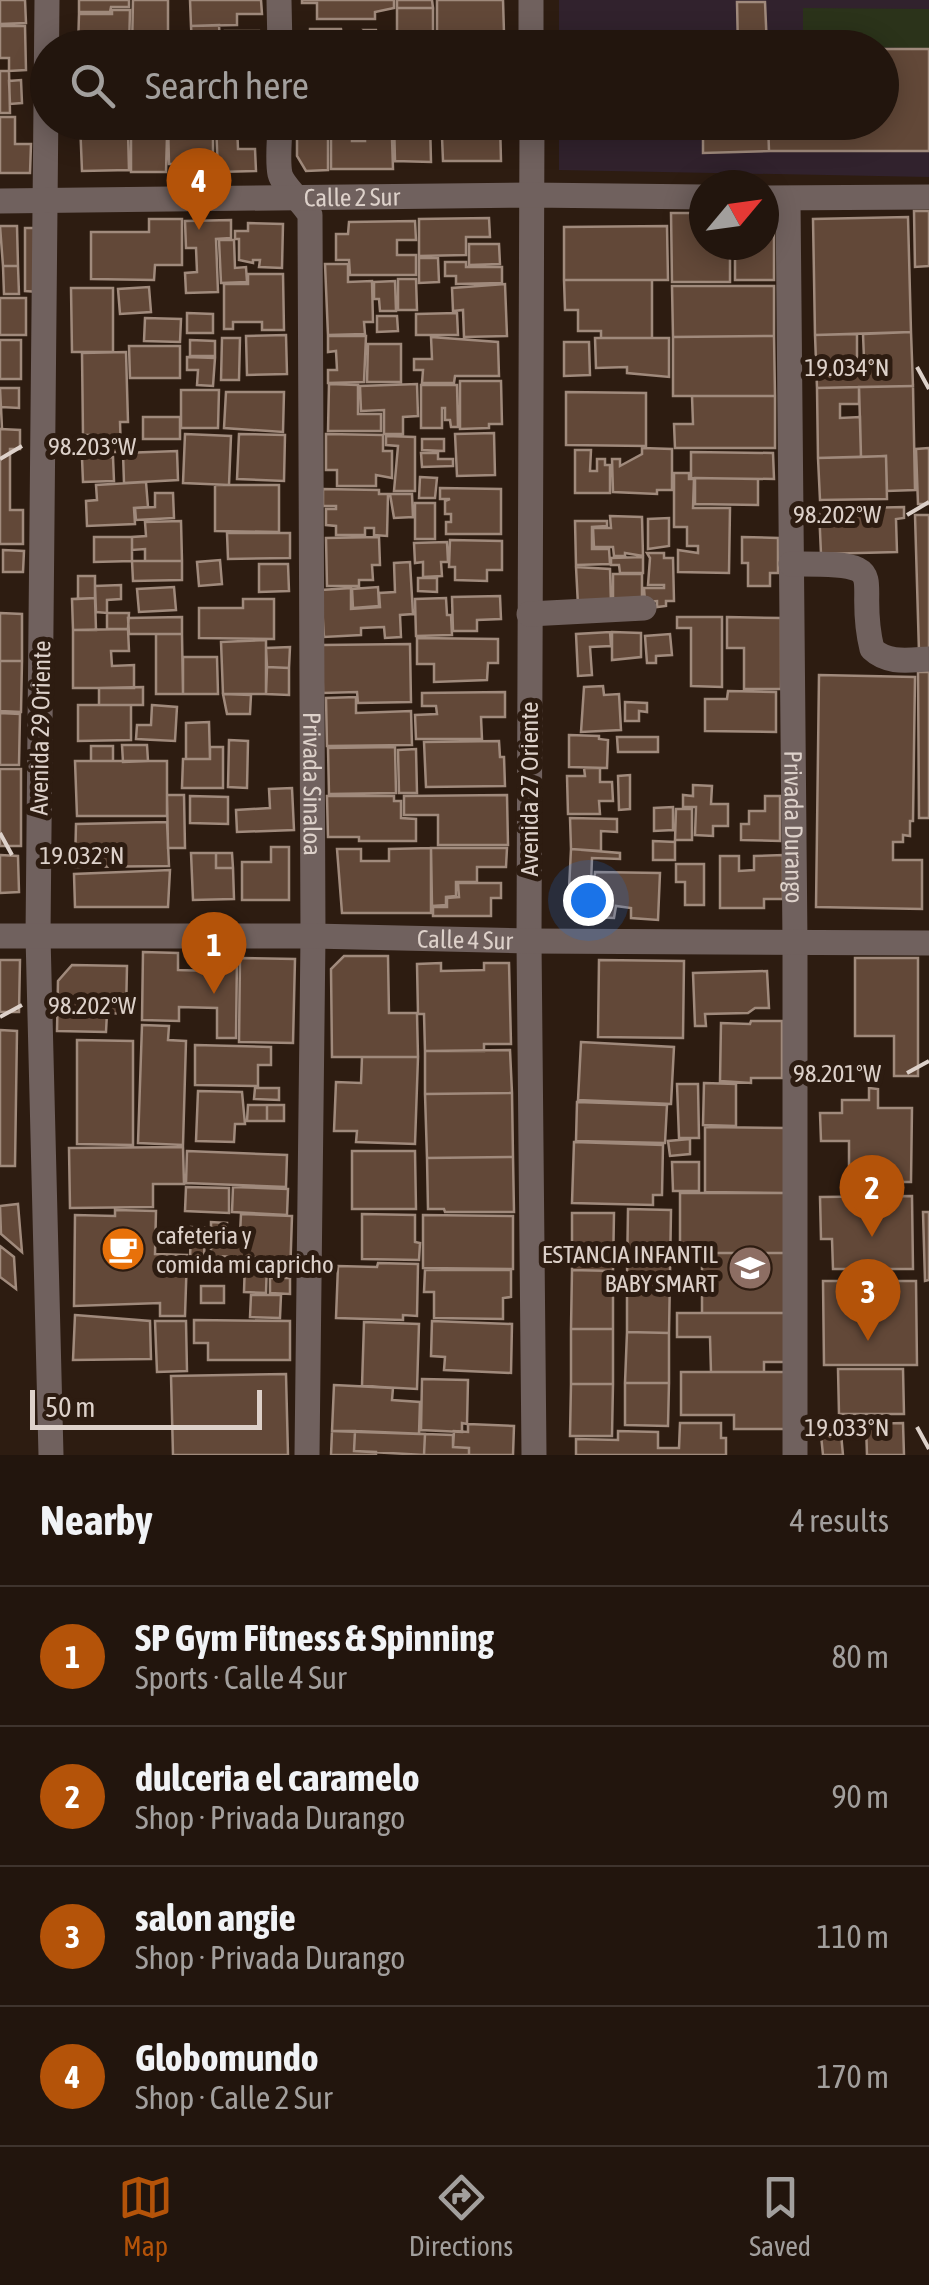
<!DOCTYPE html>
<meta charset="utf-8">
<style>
:root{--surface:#22150d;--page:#2e221b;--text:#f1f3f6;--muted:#a29f9d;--line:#3f342e;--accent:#b45309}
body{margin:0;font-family:"Asap Condensed",sans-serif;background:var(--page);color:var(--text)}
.compass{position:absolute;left:689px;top:170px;width:90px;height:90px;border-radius:50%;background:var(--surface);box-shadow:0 5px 25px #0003;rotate:61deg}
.scale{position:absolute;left:30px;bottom:25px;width:232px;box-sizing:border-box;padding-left:10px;border:5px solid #ddd1ca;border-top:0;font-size:28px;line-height:35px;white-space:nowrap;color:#ddd1ca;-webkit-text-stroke:8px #2d1c11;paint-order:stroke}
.you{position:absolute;left:588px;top:900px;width:35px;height:35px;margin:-25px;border:8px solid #fff;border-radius:50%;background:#1a73e8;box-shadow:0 0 0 15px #1a73e833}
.badge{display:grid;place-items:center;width:65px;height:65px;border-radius:50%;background:var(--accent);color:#fff;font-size:32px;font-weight:700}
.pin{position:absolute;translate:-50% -82px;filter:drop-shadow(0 2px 5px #0008)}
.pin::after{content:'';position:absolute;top:52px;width:35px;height:30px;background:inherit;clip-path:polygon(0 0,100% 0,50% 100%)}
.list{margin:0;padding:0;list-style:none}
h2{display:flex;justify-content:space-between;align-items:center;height:130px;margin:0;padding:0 40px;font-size:42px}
h2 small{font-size:32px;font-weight:400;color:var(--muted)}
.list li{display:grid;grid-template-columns:65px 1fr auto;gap:30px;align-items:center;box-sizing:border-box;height:140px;padding:0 40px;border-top:2px solid var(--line)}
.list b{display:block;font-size:38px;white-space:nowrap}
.list p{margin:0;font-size:32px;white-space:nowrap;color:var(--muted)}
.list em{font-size:32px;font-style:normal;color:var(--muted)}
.icon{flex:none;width:55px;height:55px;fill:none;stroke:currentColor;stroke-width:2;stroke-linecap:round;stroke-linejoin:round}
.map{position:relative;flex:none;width:929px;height:1455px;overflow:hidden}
.search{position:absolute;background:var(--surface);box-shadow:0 5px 25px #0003;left:30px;right:30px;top:30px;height:110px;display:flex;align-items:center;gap:25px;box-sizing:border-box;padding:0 35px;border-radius:55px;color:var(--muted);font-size:38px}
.sheet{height:690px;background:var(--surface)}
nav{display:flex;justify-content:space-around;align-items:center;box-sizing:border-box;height:140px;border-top:2px solid var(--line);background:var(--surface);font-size:28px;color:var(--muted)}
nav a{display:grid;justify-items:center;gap:5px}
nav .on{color:var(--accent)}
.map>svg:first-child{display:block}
.education{fill:#31222d}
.green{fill:#2b331a}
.building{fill:#624838;stroke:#a08a7c;stroke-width:2.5}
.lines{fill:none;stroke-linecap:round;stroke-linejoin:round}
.minor{stroke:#70615e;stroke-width:25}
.ticks{fill:none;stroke:#ddd1ca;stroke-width:4}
.labels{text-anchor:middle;stroke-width:10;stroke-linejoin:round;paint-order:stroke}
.street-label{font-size:25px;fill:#ddd1ca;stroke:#2d1c11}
.poi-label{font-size:25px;fill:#ddd1ca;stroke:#2d1c11;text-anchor:start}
.ticks-label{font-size:25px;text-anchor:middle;fill:#ddd1ca;stroke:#2d1c11;stroke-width:10;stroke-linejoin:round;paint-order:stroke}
</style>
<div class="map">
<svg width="929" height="1455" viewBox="0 0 929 1455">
<rect width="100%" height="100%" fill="#2d1c11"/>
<path class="education" d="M559,0H929V177L559,170V123L882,122V48L559,47Z"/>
<path class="green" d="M803,8L929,9V48L803,47Z"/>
<path class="building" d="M0,0H25L26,23L0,24Z
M79,0H129V7H111L110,12H79Z
M133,0H168V48H132Z
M190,0H261L262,14H237V25L191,26Z
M302,0H394V8L375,12V19H317V3H302Z
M397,0H432L433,8H397Z
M437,0H503L504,33L437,34Z
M737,2H765L767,48H738Z
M397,8H433V45L397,46Z
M112,10H130L129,48H78L79,14H112Z
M219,25L220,43L192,44L191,26Z
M0,26H25L26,70L9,71V58H0Z
M310,29H341L342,36H350L351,43H344V48H310Z
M365,30H376L377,35H393V48H369V33Z
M225,31H259L260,48H226Z
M504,33V48H437V34Z
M882,49H929V151H769L768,122H882Z
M0,71H9L10,113H0Z
M21,80L22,103L10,104L9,81Z
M0,117H15V144H31L30,173H0Z
M80,122H107V133H128L129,170L82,171Z
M394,122H430L431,162L395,161Z
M452,122H500L501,161H443L442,137H452Z
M739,122H768L769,151L703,153V126L739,125Z
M213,123V164H169L168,124Z
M216,124H237L238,149H255L256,171L218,172Z
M331,124H352V141H365V137L392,138L393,169H331Z
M297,126H328V170L306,171L297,156Z
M131,137H167L166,172H131Z
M764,210H774V280H735V245H764Z
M914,211H929V266L915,267Z
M671,213H704V245H730V282H672Z
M908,217L911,332L815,335L813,219Z
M489,218L490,237H466V255L419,256V219Z
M149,219H182V265H155L154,280L91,279V232H149Z
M231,220V238L216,239L218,292L186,293L185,273L197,272L196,248H186L185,221Z
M415,221L416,240H397V255H416V275H350L349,260H336V234H348L349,222Z
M248,223L283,224L282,268L259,267L260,260H253V263L239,260V239H235V231H248Z
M0,226H17L18,266H3Z
M667,226L668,280H564V227Z
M25,228H40L39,292L25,291Z
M219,240H234L235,268L246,267L247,282L221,283Z
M469,244H499L500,264L469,265Z
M419,258H438L439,282L419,283Z
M445,262H466V267H502V283L456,284V276H445Z
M325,264H348V282L372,281L373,322H364L365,334L328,335Z
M3,266H18L19,294H4Z
M248,274H283L284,330H262V322H233V329H224V284H248Z
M398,279H416L417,310H398Z
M564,280H652V338H601V331H578V310H565Z
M395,281L396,311H380L379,299H374V282Z
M505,284L507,336L464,337L463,310L453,311L452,288Z
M672,286H774V336L673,337Z
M149,287L151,312L120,314L118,289Z
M71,288H113V352H72Z
M0,298H26V335H0Z
M187,313L213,314V333H187Z
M457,313L458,335H416V314Z
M377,316H397L398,331L377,332Z
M145,318L181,319L180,342L144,341Z
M911,332L913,386L817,388L815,335L857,334V359H864L863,334Z
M286,335L287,374L247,375L246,336Z
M328,336H366L364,382L328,383V370H337L336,351L328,352Z
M774,336L775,396H673V337Z
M431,337L498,342L499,376H455L454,383H422L423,370H414V359H432Z
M222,338H240L239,380H221Z
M595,338H669V377L627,373V367L596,368Z
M0,340H21V379H0Z
M190,340L215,341V356H190Z
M564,342H589L590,375L564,376Z
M368,344H401V382H367Z
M129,346H180V378H130Z
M126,352L128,422H120L121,452H93V435H83L82,353Z
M187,357L215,358L213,386L197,385L198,370H187Z
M460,381H501L502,424H489V428L460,429Z
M329,384L358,385V414H381V431H328Z
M417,384L418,416L403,417V434H384V410L361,411L360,386Z
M421,385H457L458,427H451L450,420H445V408H442V428H421Z
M913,386L915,490L887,491L886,456L861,457L859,387Z
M859,387V404H840V418L860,417L861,457L818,458L817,388Z
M0,388H19V408L1,407L2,429Z
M181,390H219L218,428H181Z
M226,392H284L283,432L224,428Z
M566,392L646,393V446L566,445Z
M692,396H775V448H675L674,424H693Z
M143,417H180V439H143Z
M0,429L20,430V449H10V510H23V544H0Z
M494,433L495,475L457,476L455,434Z
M185,434L231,436L229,485L183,483Z
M239,434L285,435L284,481L237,479Z
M326,434L383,435V451H392V478L376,475V486H337V470H326Z
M386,436L415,437V491H394L398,446L386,445Z
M422,439H444V451L422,450Z
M642,448L672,449V490H657V494L613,492L612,459H620V466L642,454Z
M929,448V504H918L916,449Z
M575,450H591L590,471H597V459H605V465H610V493H575Z
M177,451L178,480L124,483L123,453Z
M691,452L773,453L774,479L691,478Z
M421,453H438V459H453V466L422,467Z
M886,456L887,499L820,500L818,458Z
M113,457L114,481L83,482L82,458Z
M674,473H689V479H694L693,508H730L729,573L678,572V550L698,553V546H687V527H674Z
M420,477L437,478L435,498H419Z
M695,478L758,479V505L695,504Z
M146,482L148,507L134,508L135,524L87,526L86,501L97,500L96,485Z
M215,485H279V532L215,531Z
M440,488L501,489V534H446V522H451V514H445V501L450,499H440Z
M323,489L379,490V494H388L387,536L374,535V528H365V535H336V526L326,525V509H336V506H323Z
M155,493H173L174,518L136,520L135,508L155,507Z
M390,494H412L413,517L394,518Z
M415,503H435V539H415Z
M904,507V518L896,519L897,552L821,554L819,509Z
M915,515H929V652H919Z
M610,516L642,517L643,556L625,553V556H614L613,547H594L593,528H611Z
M669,518V546L648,549V519Z
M181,521L182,561H145V549L132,550V537L146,536L145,522Z
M575,521H607V526L592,527V549H609L610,564L576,565Z
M227,533H290V558L228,559Z
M94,537H132V561L94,562Z
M379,537L380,565H372L373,580H359V586H327L326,538Z
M742,537L778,538V573H770V586H748V563H742Z
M450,540L502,541V570H487V581L455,580V567H449Z
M447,542L448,562H441L442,576L423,577V562L415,563L414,543Z
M3,550L24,551L23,572H3Z
M647,553H664V558H673L674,601H666V606L657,607V601L645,602L644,588H664V585H648L650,558Z
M643,557V573H620L619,565H611V558Z
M220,560L222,584L199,586L197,562Z
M132,561H182V580L133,581Z
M410,562L413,614L400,615L401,637L385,638L384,627L361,628V635L324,637L321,590L351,588V609L380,607L379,593L395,592L394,563Z
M259,564H288L289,591L259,592Z
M576,567L610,569L611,604L578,605Z
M613,574H642V605L613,606Z
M78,576H95V598L78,599Z
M418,578H437V592L418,591Z
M121,585V599L107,600V613L96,612L95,586Z
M174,587L176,610L139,612L137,589Z
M378,587L379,606L353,608L352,589Z
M500,596L501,619L477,620V631H453L452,597Z
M95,598L96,630H73L72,599Z
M446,598L447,615H451L452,635L416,636L415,599Z
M243,599H274V639L199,638V608H243Z
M0,613L22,614V661H0Z
M107,613H129L128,629H107Z
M182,617V634H129L128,618Z
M677,617H722V687L691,686V628H677Z
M727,617L781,618V689H744V648H727Z
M128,629L129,651H111L112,666L134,665V688H73V630Z
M610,632L611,646L590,647L592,675L578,676L576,634Z
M612,632L641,633V657L612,660Z
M156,634H182L183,694H156Z
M670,634L672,655L656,656V663H647L645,636Z
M417,638L498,639V663H488L487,680L434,682V664H417Z
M266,640V694H223L221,642Z
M410,644L411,702L358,703L357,692L323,693L322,645Z
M290,647L289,668L267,667L266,648Z
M183,657H217L218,694H183Z
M0,661H22L21,712L0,711Z
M267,667L289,668V695L266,694Z
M918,672H929V818H919Z
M819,675L915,677L913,821H910V836L903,835V842H893V860H922V909L816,907Z
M603,686L604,695L619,694L621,730L581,732L584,687Z
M143,687V705H99V688Z
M728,691L776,692V732L705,731V699H727Z
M505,692V717H481L482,739H416L415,715L437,714L436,706H422V693Z
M223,694L251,695L250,714H227Z
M356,697V713L411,711L412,745L327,746L326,698Z
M625,702L647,703V712L639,711V721H625Z
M78,705H131V740L78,741Z
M152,705L177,707L175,741L136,739L137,725H151Z
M0,713L20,714L19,765H0Z
M209,722L210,759H186V723Z
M569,735L599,736V739L608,740L607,768L569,767Z
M617,737H658V752H618Z
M229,740L248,741L247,788L228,787Z
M499,741L500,757H504L505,786L426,787L424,742Z
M122,745H147L148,761L123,762Z
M91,746H113V761H91Z
M210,747H223V788H182L183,759H210Z
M395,747L396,793L329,794L328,748Z
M416,749L417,793H399L398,750Z
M75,761H167V816H77Z
M584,768H600V782H612L613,801H599L600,814H568L567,776H585Z
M0,769H21V846H0Z
M630,775V809L619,810L618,776Z
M693,785L712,786L711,804H728V826H713V836L695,835L696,807H683V795L693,796Z
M292,788L294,830L237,832L236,810L270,808L269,789Z
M167,795H184L185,848H168Z
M507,795L508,845H438V815H404V796Z
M190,796L228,797V824L190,823Z
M327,796H394V801H401V818L416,819V841H359V837H328Z
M765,796H780V841L741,840V824H749V811H765Z
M673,807V830L654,831V808Z
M676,809H692V840H675Z
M570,818L617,819V832L601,831V851L571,849Z
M167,822L169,866L75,867L76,824Z
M653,841L675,842V860H653Z
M271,847H289V900H242V862H271Z
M431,848V913H342L337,849H361V861H389V849Z
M431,848H507L506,867H477V882H456V896L446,897V905L432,906Z
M571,849L620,853V859L592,858L590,911L568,909Z
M191,853H216V868H233L234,899L193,900Z
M216,853H232L233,868H216Z
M0,855L18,856L19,892L0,893Z
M783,855V899H764V908H720V856H739V871L754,870V856Z
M676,864H704V905H685V882H676Z
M170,870L168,907H75L74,874Z
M595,872L660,873L658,920L631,918V908L616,906L614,918L592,917Z
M458,883H501V898H491V916H433V907H447V898L459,897Z
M143,952L178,953V970L214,971V956L237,957L236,1038H217V1008L179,1007V1021L142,1020Z
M344,956H388L389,1013H417L418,1057H332L331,969Z
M240,958L295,959L293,1043L239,1042Z
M855,958H918V1076H894V1036H855Z
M0,960H20L19,1012H0Z
M599,960L684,961L683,1038L598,1037Z
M441,963V971L484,970V963H509L511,1044H484V1051H425L424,1014H418L417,964Z
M72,965L127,966L126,1014L107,1013L106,1032L57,1031L58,981Z
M767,971L769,1008H755L748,1013L705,1014L706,1026H695L693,973Z
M751,1021H782V1078H751V1083L720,1081L721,1023L750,1024Z
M142,1025L169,1026L168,1040L186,1041L183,1145L138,1143Z
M0,1030L17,1031L15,1166H0Z
M77,1040L133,1041V1145L77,1144Z
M581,1042L674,1047L671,1104L578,1100Z
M195,1045L271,1047V1065H258V1086L195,1085Z
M510,1050L512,1093L425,1094V1051Z
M362,1057H418L415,1144L356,1142L357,1131H334L336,1082L361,1083Z
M704,1083L736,1084V1126L703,1125Z
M677,1084H698L699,1138H679Z
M255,1088H279V1100L254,1099Z
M869,1088L878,1089V1108H912L911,1182H849V1141H821L820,1113H842V1100H869Z
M198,1091L242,1092L245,1124H235L234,1142L196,1141Z
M512,1093L513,1157L427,1158L425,1094Z
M577,1102L667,1105L665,1143L576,1141Z
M248,1105H267V1121H247Z
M267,1105H284V1121H267Z
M705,1127L787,1128V1193L705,1192Z
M690,1139V1154L670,1156L668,1141Z
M574,1142L663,1145L662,1195H653V1205L572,1203Z
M183,1147L184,1184H153V1207L70,1208L69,1148Z
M187,1151L287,1155L286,1187L186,1183Z
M352,1151H415L416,1209H352Z
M513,1157L514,1212H445L444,1209H428L427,1158Z
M672,1162H699V1191H673Z
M186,1187L229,1188V1213L185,1211Z
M233,1187L288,1189L287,1215L232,1212Z
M680,1193H787L788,1253H680Z
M912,1196L913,1269H833L832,1239H821L820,1197Z
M18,1204L22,1252L1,1234L0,1206Z
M628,1209L671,1210L670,1276L627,1275Z
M115,1210L156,1211L155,1254L187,1255L185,1316H160V1303L74,1306L75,1215L115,1216Z
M923,1212H929V1280L925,1281Z
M572,1213H614L613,1271L572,1270Z
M241,1214L292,1216L290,1277L271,1276V1258L211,1256V1222L227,1223L226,1233L240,1234Z
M362,1214L415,1215V1242L420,1243L419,1260L362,1259Z
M423,1215L513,1216V1269L423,1268Z
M191,1227L205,1228L204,1259H190Z
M0,1246L14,1257L16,1289L0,1277Z
M702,1253H788L787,1313H702Z
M245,1261L267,1262L266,1293L244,1292Z
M378,1263L418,1264L417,1316L403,1315V1320L336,1318L338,1266L377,1267Z
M425,1270H511V1297L503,1298V1319L434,1318V1292H424Z
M572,1270L613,1271V1329H571Z
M627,1275L670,1276L669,1333L627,1332Z
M270,1278H290V1294L270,1293Z
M823,1281H916L917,1365H824Z
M201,1286H224V1303H201Z
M251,1295H281L280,1318L250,1317Z
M677,1313H787L788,1362H764V1372H711L710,1337H677Z
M75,1315L150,1321L151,1359L73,1360Z
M194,1320L290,1321V1360H208V1343H194Z
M155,1321H186L187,1371L157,1372Z
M432,1321L512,1324L511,1373L444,1370L445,1357L431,1356Z
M364,1322L419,1324L417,1389L362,1386Z
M571,1329H613V1384H571Z
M627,1332L669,1333V1383H625Z
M838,1369H903L904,1414H839Z
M681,1372H787L788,1429H734V1415H681Z
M286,1374L288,1455H173L171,1376Z
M422,1379L468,1380L467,1424L462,1423V1432L421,1430Z
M625,1383H669L668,1426L625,1425Z
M571,1384H613L612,1436H570Z
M334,1385L393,1388L392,1400L420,1402L419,1434L332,1431Z
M680,1423H721V1438H726V1455H576V1439L618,1440V1431L658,1432V1448H679Z
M840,1423L843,1455H823L820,1425Z
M903,1423L904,1455H867L866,1424Z
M468,1424L514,1426L513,1455H469V1448L453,1447L454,1431L468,1432Z
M332,1431H355L354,1451L376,1452V1455H331Z
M355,1431L425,1434L424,1455L354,1451Z
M425,1434L453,1435V1447L469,1448V1455H424Z"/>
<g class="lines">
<g class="minor">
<path d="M47,0L38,936L51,1455"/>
<path d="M279,0L280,48"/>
<path d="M531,0V48"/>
<path id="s1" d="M280,122C280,138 277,159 280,174C283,186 302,201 310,215L313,936L307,1455"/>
<path d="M532,122L529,941L534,1455"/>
<path d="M764,198L929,197"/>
<path id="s2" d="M788,199L795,943V1455"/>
<path id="s3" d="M0,201L530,195L704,197"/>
<path d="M791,564C900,563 853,573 872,649C888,664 908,660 929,659"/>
<path d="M529,614L644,608"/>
<path id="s4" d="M0,936H313L529,941L929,943"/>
</g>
</g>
<path class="ticks" d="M917,367L929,389M0,459L22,446M907,515L929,502M0,833L12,855M0,1017L22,1005M907,1073L929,1061M917,1427L929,1449"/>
<defs>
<symbol id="cafe-disc" viewBox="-11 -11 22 22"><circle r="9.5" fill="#e8710a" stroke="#2d1c11"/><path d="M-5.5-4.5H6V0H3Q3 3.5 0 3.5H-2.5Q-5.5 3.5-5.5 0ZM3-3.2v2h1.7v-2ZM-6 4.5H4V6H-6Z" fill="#fff"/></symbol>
<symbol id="school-disc" viewBox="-11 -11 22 22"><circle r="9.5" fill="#8d6e63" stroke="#2d1c11"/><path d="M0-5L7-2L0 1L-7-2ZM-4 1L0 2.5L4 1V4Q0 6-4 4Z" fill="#fff"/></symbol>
</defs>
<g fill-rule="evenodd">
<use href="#cafe-disc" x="98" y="1224" width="50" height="50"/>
<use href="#school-disc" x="725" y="1243" width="50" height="50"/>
</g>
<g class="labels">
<g class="street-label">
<text dy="9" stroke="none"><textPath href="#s3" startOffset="352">Calle 2 Sur</textPath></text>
<text transform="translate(40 728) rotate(-89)" y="9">Avenida 29 Oriente</text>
<text dy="9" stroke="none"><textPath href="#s1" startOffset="672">Privada Sinaloa</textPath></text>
<text transform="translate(529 789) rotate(-90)" y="9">Avenida 27 Oriente</text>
<text dy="9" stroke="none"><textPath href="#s2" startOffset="628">Privada Durango</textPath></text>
<text dy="9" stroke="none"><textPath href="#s4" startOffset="465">Calle 4 Sur</textPath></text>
</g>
<g class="poi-label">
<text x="156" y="1244">cafeteria y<tspan x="156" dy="29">comida mi capricho</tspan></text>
<text x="718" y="1263" text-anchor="end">ESTANCIA INFANTIL<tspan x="718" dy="29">BABY SMART</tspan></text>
</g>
</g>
<g class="ticks-label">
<text x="847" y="376">19.034°N</text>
<text x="92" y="455">98.203°W</text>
<text x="837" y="523">98.202°W</text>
<text x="82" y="864">19.032°N</text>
<text x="92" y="1014">98.202°W</text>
<text x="837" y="1082">98.201°W</text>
<text x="847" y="1436">19.033°N</text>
</g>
</svg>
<svg class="compass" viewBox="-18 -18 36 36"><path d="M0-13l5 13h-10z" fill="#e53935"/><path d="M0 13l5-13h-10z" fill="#a29f9d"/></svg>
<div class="scale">50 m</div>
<div class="you"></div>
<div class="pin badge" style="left:214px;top:994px">1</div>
<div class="pin badge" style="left:872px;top:1237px">2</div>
<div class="pin badge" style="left:868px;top:1341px">3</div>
<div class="pin badge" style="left:199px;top:230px">4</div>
<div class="search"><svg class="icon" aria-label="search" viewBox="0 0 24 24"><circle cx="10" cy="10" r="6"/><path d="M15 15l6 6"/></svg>Search here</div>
</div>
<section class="sheet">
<h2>Nearby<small>4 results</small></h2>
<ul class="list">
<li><span class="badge">1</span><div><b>SP Gym Fitness &amp; Spinning</b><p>Sports · Calle 4 Sur</p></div><em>80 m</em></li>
<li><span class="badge">2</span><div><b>dulceria el caramelo</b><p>Shop · Privada Durango</p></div><em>90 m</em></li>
<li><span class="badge">3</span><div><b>salon angie</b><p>Shop · Privada Durango</p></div><em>110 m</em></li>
<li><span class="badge">4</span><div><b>Globomundo</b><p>Shop · Calle 2 Sur</p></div><em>170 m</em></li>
</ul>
</section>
<nav>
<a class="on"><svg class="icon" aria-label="map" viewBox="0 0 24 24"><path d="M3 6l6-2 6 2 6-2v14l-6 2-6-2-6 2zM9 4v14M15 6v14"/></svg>Map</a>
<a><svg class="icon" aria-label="directions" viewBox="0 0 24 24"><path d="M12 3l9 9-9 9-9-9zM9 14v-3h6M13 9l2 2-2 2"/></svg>Directions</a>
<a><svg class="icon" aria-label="saved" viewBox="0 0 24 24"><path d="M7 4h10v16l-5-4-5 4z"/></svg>Saved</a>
</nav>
